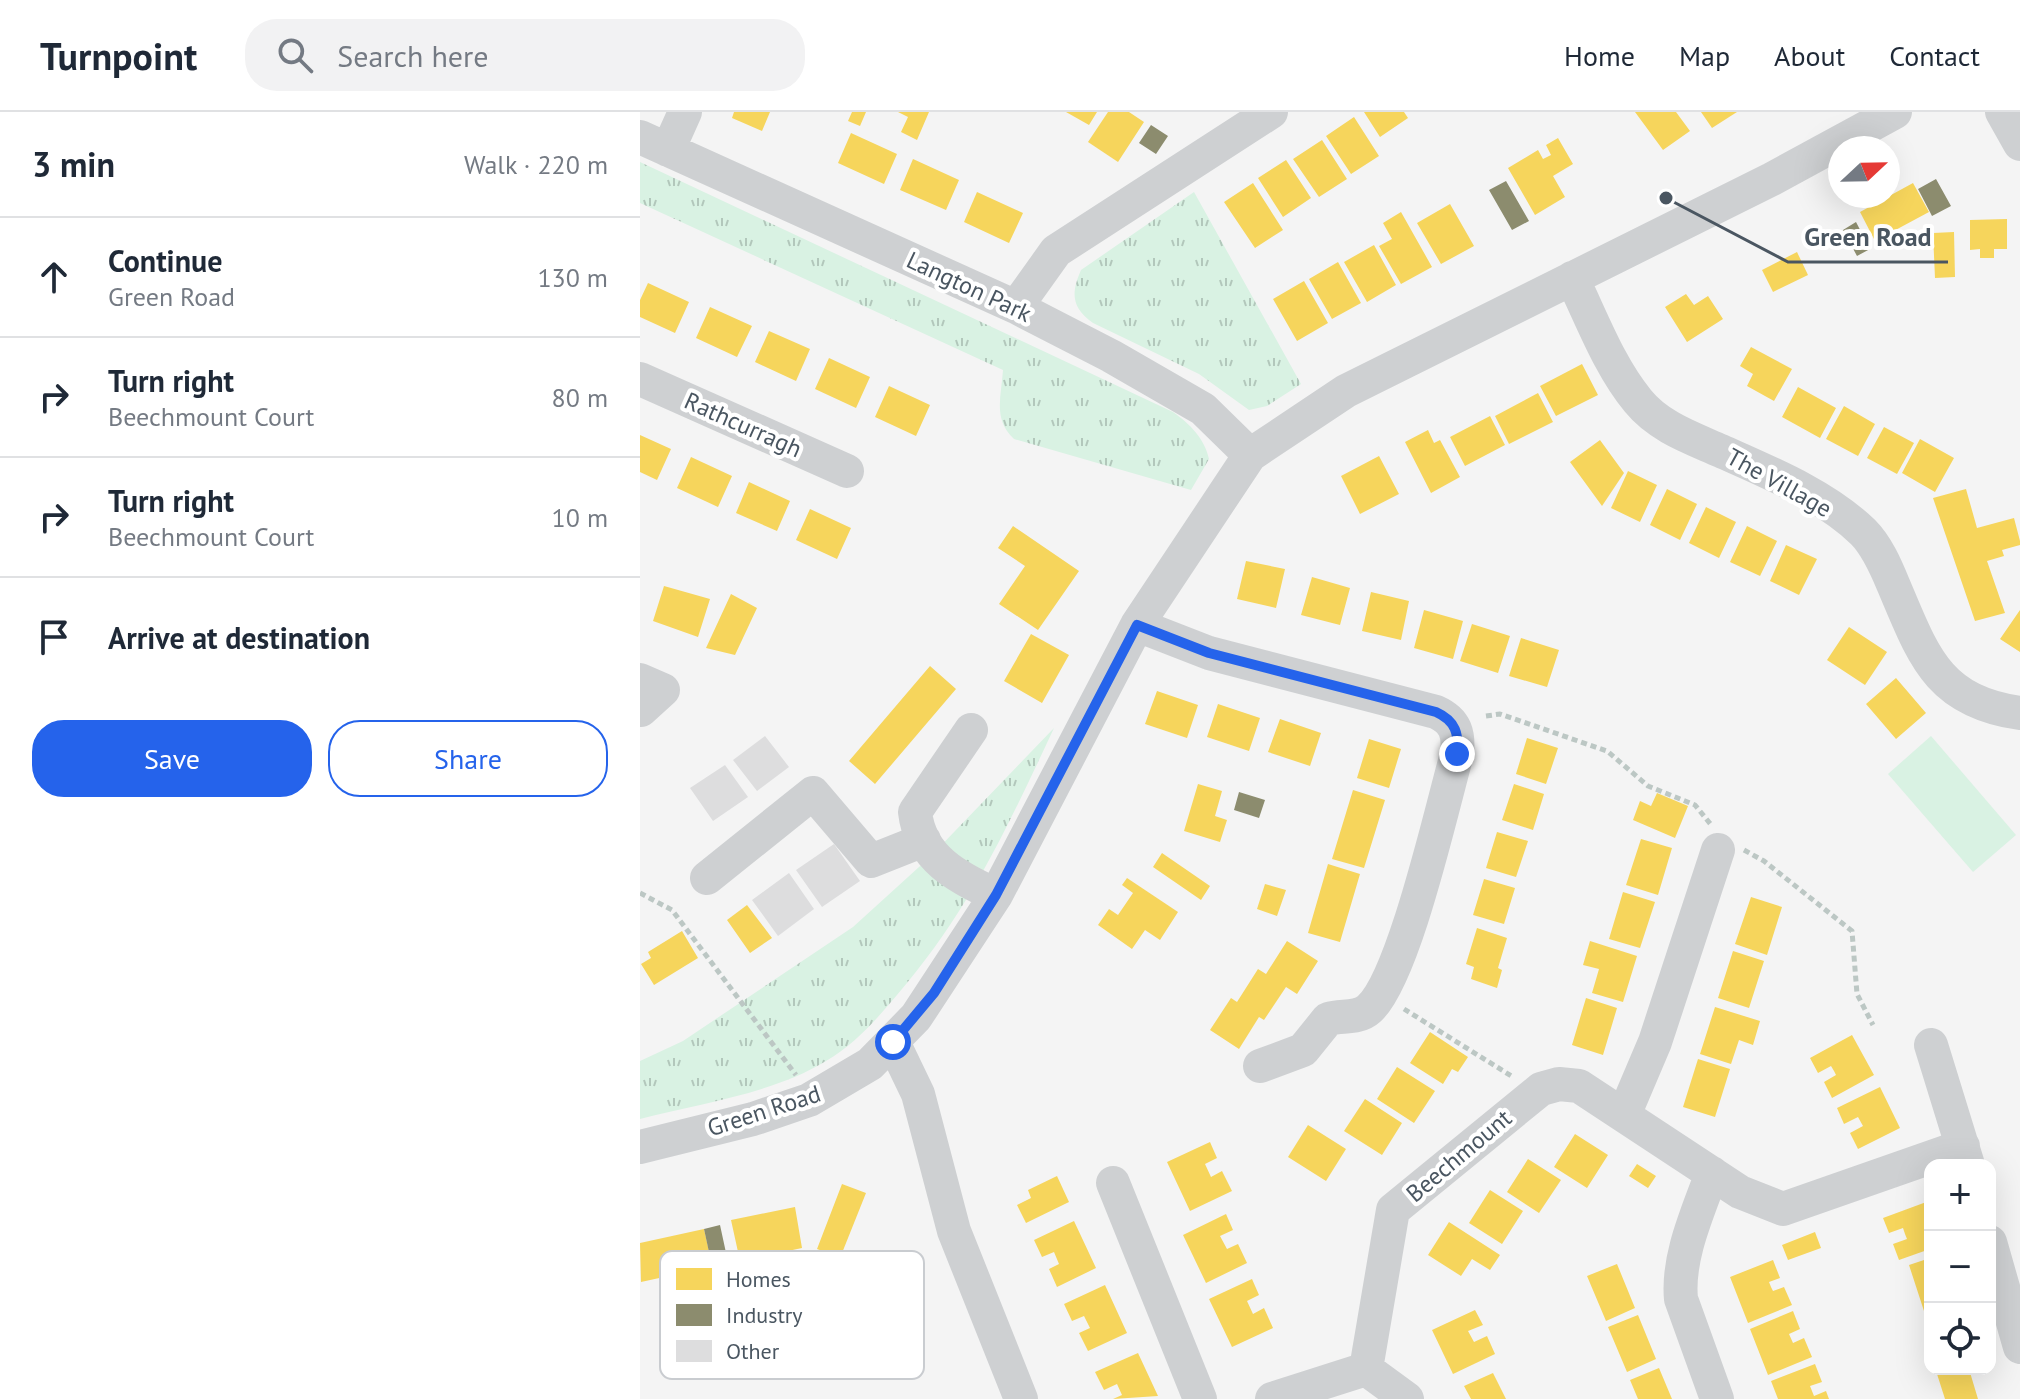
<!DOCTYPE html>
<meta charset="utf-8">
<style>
:root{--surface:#fff;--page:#f2f2f3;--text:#1f2937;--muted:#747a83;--line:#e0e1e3;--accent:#2563eb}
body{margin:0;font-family:"PT Sans",sans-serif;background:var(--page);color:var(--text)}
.controls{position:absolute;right:24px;bottom:24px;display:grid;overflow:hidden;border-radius:16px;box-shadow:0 8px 32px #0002}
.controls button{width:72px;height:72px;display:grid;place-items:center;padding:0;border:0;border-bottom:2px solid var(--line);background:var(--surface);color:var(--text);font:40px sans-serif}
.compass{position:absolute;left:1188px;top:24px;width:72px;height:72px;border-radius:50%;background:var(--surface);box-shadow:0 8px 32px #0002;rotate:68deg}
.stop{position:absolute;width:24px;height:24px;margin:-18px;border:6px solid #2563eb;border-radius:50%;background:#fff}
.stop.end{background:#2563eb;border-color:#fff;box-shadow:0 2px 8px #0008}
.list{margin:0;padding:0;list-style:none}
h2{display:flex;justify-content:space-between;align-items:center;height:104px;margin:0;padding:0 32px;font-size:34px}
h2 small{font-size:26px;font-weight:400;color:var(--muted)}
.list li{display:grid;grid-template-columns:52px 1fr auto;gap:24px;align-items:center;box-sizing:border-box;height:120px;padding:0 32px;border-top:2px solid var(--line)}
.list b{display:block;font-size:30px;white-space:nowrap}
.list p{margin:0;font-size:26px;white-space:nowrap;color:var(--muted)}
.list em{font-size:26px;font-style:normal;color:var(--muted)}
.actions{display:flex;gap:16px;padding:24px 32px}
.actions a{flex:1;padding:18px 0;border:2px solid var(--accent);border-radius:32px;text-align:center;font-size:28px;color:var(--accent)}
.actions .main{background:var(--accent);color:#fff}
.icon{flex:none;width:44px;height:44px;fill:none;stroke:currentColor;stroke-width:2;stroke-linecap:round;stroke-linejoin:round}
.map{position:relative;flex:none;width:1380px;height:1287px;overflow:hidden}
header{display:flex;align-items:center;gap:48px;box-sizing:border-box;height:112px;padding:0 40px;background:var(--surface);border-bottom:2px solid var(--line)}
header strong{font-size:38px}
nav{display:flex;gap:44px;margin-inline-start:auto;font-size:28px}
.search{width:560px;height:72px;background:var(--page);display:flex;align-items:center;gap:20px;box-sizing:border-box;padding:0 28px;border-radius:32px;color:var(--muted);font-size:30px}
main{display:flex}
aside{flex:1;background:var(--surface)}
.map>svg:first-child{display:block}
.grass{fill:url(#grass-tufts)}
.park{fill:#d9f2e3}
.homes{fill:#f6d55c}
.industry{fill:#8c8c6e}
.building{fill:#ddddde}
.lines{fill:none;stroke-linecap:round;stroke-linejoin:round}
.path{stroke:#bcc7c4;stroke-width:5;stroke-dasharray:6 4;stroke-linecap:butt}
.minor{stroke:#ced0d2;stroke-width:34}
.route{stroke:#2563eb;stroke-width:10}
.labels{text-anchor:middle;stroke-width:8;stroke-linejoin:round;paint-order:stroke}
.street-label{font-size:24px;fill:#4a5661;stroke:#fff}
.key{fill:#fff;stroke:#c9ccd0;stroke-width:2}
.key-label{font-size:22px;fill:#4a5661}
.leader{fill:none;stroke:#4a5661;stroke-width:3}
.callout-dot{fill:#4a5661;stroke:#fff;stroke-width:3}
.callout-label{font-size:26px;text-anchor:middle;font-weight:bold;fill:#4a5661;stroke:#fff;stroke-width:8;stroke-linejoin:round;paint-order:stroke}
</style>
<header>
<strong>Turnpoint</strong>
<div class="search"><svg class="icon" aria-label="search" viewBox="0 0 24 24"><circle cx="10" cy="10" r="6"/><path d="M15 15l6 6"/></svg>Search here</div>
<nav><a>Home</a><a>Map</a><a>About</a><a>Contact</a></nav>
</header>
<main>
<aside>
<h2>3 min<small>Walk · 220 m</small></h2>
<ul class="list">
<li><svg class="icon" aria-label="ahead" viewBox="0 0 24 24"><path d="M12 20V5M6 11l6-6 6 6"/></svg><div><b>Continue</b><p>Green Road</p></div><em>130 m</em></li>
<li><svg class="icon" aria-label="right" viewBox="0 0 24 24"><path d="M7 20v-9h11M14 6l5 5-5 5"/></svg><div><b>Turn right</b><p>Beechmount Court</p></div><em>80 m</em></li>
<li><svg class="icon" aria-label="right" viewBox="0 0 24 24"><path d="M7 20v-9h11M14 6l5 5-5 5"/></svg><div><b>Turn right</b><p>Beechmount Court</p></div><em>10 m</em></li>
<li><svg class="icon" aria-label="arrive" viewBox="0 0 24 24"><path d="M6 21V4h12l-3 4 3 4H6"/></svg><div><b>Arrive at destination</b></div></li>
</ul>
<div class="actions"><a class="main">Save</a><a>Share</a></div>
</aside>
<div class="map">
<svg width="1380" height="1287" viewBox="0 0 1380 1287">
<defs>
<pattern id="grass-tufts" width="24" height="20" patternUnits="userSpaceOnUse" patternTransform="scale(2)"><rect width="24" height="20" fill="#d9f2e3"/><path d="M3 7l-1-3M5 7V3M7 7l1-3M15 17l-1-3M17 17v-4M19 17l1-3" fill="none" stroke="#b2c7bb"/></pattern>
</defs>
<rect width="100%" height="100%" fill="#f4f4f4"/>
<path class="grass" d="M0,50L533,300C550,312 565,327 569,347L551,378L374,327C353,307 361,286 363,258L0,91Z
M554,80L661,272L627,294L609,298L559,262L453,211C431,195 431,181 441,158Z
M414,616C367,716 330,798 257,883C236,908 214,933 186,949C132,982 60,991 0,1007V949L43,929L213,815L290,745Z"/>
<path class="park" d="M1291,624L1376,723L1333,760L1248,662Z"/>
<path class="homes" d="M94,0H130L122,19L92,6Z
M212,0H226L220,14L208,9Z
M258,0H289L277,28L261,20L268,5Z
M426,0H457L449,13Z
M468,0H489L504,10L478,50L448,30Z
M724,0H764L768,6L740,25Z
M995,0H1036L1050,19L1023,38Z
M1061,0H1097L1072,16Z
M714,5L739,44L711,62L686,24Z
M211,21L257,42L244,72L198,51Z
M918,26L933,52L913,64L925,85L895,103L868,56L898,38L903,47L911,43L906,33Z
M682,28L707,67L679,85L653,47Z
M273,47L319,68L306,98L260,78Z
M646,48L671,86L643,105L618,66Z
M613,71L643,118L615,136L584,90Z
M1273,71L1289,100L1235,129L1220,100Z
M337,80L383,101L369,131L324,110Z
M810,92L834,134L801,152L777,111Z
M761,100L792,155L761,172L739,134L752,127L743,111Z
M1367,107V137H1354V146H1340V137L1330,138V108Z
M1314,120L1315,165L1295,166L1293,121Z
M734,133L756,173L727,190L704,150Z
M1157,140L1168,163L1133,180L1122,158Z
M698,150L721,191L692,207L669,167Z
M664,169L688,211L657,229L633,187Z
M8,171L49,190L35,221L0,205V188Z
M1046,182L1054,193L1068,184L1083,207L1047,230L1025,195Z
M70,195L112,214L97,245L56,226Z
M129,219L170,237L156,269L115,250Z
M1111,235L1152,257L1134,289L1107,274L1113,262L1100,254Z
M189,246L230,265L216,296L175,277Z
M942,252L958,283L916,304L900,274Z
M249,274L290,293L276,324L235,305Z
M1158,275L1196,296L1180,326L1142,305Z
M898,281L913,310L869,332L855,304Z
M1204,294L1235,312L1218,344L1186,327Z
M850,304L865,333L825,354L810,325Z
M1244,315L1274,331L1257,362L1227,346Z
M788,318L794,331L800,328L820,365L791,381L765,330Z
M0,323L31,337L17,368L0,360Z
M1280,327L1314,346L1295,380L1262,361Z
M960,328L984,361L962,394L930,350Z
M739,344L759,382L720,402L701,364Z
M51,345L92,364L78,395L37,376Z
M988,359L1017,373L1000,410L971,396Z
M109,370L150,389L137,419L96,401Z
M1027,377L1057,392L1040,428L1010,413Z
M1326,377L1337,416L1374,406L1380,429V433L1362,438L1364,444L1347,449L1365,501L1335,509L1293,386Z
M1066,395L1096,410L1079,446L1049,431Z
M170,397L211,416L197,447L156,428Z
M373,414L439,459L398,518L359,492L385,454L358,436Z
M1107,414L1137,429L1120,464L1090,450Z
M1146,433L1177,447L1159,483L1130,469Z
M606,449L645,457L636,496L597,487Z
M672,465L710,476L700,513L661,503Z
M24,474L70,487L58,525L13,509Z
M731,480L769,489L761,528L722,519Z
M91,482L117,496L95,543L66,536Z
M784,498L823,509L813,547L774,536Z
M1380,498V540L1360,527Z
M832,512L870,524L858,561L820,549Z
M1209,515L1247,540L1225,573L1187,548Z
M391,522L429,543L402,591L364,569Z
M881,526L919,538L907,575L869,564Z
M290,554L316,577L235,672L209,649Z
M1256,566L1286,601L1256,627L1226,592Z
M517,579L558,593L547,626L505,612Z
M578,592L620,606L609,639L567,625Z
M640,607L681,621L670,654L628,640Z
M887,626L918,636L906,672L876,662Z
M729,627L761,637L749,676L717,666Z
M558,672L582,679L575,704L587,708L580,730L544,719Z
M874,672L904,682L893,718L862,708Z
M713,678L745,688L724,756L692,747Z
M1017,681L1048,694L1035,726L993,708L1000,689L1011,694Z
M857,720L888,729L876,765L846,756Z
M1001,727L1032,736L1018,783L986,773Z
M522,741L570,774L561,788L513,755Z
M688,752L720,762L700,830L668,821Z
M487,766L538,800L520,828L505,818L492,837L458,813L469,797L478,803L493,781L482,773Z
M844,767L875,776L864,812L833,803Z
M625,772L646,778L637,804L617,797Z
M983,780L1015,790L1000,836L969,827Z
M1111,785L1142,795L1127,843L1095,832Z
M107,793L132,826L110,841L87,808Z
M837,816L867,826L858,856L862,858L857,876L831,867L834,855L826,852Z
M42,819L58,846L14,873L1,852L11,846L8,840Z
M647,829L678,849L657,882L646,875L624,908L619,905L599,937L570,918L591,886L597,890L618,857L626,862Z
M950,829L997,844L983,890L952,881L959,857L943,853Z
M1093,839L1124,849L1109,896L1078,886Z
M946,886L977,896L963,943L932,933Z
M1075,895L1120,909L1113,933L1099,928L1091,952L1060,942Z
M790,920L828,945L818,960L812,957L803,972L770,951Z
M1212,923L1234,963L1192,986L1184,970L1196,963L1194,959L1191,954L1178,961L1170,946Z
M1058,947L1090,957L1075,1005L1043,995Z
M757,955L795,979L774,1011L737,987Z
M1240,975L1260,1016L1218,1037L1210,1021L1223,1014L1218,1005L1204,1012L1197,996Z
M725,987L762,1011L742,1043L704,1019Z
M668,1013L706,1037L686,1069L648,1045Z
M935,1022L968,1043L947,1076L914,1055Z
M570,1030L577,1046L565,1052L571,1065L582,1059L592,1079L550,1099L527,1050Z
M888,1047L921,1068L899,1101L867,1080Z
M997,1052L1016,1064L1008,1076L989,1064Z
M417,1064L429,1090L386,1111L377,1093L391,1086L388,1078Z
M202,1072L226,1081L200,1146L177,1137Z
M850,1078L883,1099L862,1132L829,1111Z
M1289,1089L1290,1137L1259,1148L1253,1132L1267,1127L1265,1122L1263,1116L1249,1121L1243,1106Z
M155,1095L162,1136L100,1149L91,1108Z
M586,1102L593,1118L580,1124L587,1137L598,1132L607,1151L566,1171L543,1123Z
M434,1109L456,1156L417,1175L409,1157L419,1152L414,1140L402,1145L394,1128Z
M809,1110L860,1143L850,1158L832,1147L821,1164L788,1143Z
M64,1117L74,1162L58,1165L56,1158L1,1170L0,1131Z
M1175,1120L1181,1136L1148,1148L1142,1133Z
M1290,1146V1197L1284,1199L1269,1153Z
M1133,1148L1140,1166L1129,1170L1131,1175L1133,1179L1144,1175L1152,1193L1108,1211L1090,1165Z
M977,1152L995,1196L966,1209L947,1164Z
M612,1167L619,1183L607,1189L613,1202L624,1196L633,1216L592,1235L569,1187Z
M465,1173L487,1221L448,1239L439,1221L450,1216L444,1204L432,1209L424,1192Z
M835,1198L843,1213L828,1219L834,1230L847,1224L855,1242L813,1262L792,1218Z
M1153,1199L1160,1217L1149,1222L1153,1231L1164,1226L1172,1245L1128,1263L1110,1217Z
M998,1203L1016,1247L987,1260L968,1215Z
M498,1241L518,1284L473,1287L482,1283L477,1272L464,1278L455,1260Z
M1175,1252L1182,1270L1170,1274L1174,1284L1186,1279L1189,1287H1138L1131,1269Z
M1019,1256L1032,1287H998L990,1268Z
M1314,1257H1329L1338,1287H1305L1297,1262Z
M853,1261L866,1287H831L824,1274Z"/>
<path class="industry" d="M511,13L528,24L516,42L499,31Z
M1296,67L1311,94L1292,104L1278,77Z
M866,69L889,109L872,118L849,78Z
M1216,110L1230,137L1217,144L1203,118Z
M599,680L625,688L619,706L594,698Z
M80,1113L88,1150L72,1154L64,1117Z"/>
<path class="building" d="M125,624L149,655L117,679L93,648Z
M85,653L108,685L73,709L50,676Z
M194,732L220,769L182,795L156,758Z
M149,761L174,797L138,824L112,788Z"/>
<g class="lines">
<path class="path" d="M846,604L860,602L967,639L1008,674L1055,693L1072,714
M1104,738L1124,749L1212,819L1217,882L1233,913
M0,781L32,798L156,963
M764,897L873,965"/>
<path class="minor" d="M1362,0L1380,32
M0,25L376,195L471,244L563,297L610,343
M28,38L45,0
M932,166C952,207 969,254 998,289C1019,315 1052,326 1081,339C1128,360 1185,383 1223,420C1237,434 1246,455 1253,472C1283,542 1296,589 1380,601
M376,195L416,139L631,0
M0,267L207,359
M497,513L569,541L796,600C816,609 819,622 817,642C802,695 764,866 729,897C718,907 702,903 688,907L663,938L620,954
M0,568L23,578L1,598
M331,618L275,700C280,746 318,766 356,783
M67,766L173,681L231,749L284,728
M253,930L278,982L314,1119L381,1287
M1291,933L1328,1053
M984,1003L1015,930L1078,738
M0,1035L113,1007L169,988L230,952L276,905L356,783L497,513L610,343L706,279L1132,67L1255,0
M1072,1061C1058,1100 1037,1145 1041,1187L1077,1287
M473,1071L560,1287
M1350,1130L1380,1235
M726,1257L767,1287
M632,1287L726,1257L753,1098L901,977L919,972L939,974L1100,1080L1143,1097L1323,1034"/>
</g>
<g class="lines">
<path class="route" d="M253,930L294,881L356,783L497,513L569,541L796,600C816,609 819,622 817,642"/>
</g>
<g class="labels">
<g class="street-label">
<text transform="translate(329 175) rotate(25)" y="8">Langton Park</text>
<text transform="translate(103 313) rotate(24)" y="8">Rathcurragh</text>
<text transform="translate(1139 371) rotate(29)" y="8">The Village</text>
<text transform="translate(124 999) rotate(-18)" y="8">Green Road</text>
<text transform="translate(819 1044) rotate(-40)" y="8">Beechmount</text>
</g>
</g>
<rect x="20" y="1139" width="264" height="128" rx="12" class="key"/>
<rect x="36" y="1156" width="36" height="22" fill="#f6d55c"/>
<rect x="36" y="1192" width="36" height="22" fill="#8c8c6e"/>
<rect x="36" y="1228" width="36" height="22" fill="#ddddde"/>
<g class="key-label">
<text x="86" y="1175">Homes</text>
<text x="86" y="1211">Industry</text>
<text x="86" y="1247">Other</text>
</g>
<path class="leader" d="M1026 86L1148 150H1308"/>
<circle class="callout-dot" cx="1026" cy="86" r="8"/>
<g class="callout-label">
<text x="1228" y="134">Green Road</text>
</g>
</svg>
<div class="controls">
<button>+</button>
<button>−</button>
<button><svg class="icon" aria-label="locate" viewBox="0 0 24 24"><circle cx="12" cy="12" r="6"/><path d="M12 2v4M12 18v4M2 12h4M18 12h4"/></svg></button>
</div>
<svg class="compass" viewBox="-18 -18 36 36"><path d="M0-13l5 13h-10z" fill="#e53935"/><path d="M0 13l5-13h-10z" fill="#747a83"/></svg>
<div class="stop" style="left:253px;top:930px"></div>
<div class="stop end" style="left:817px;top:642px"></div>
</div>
</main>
